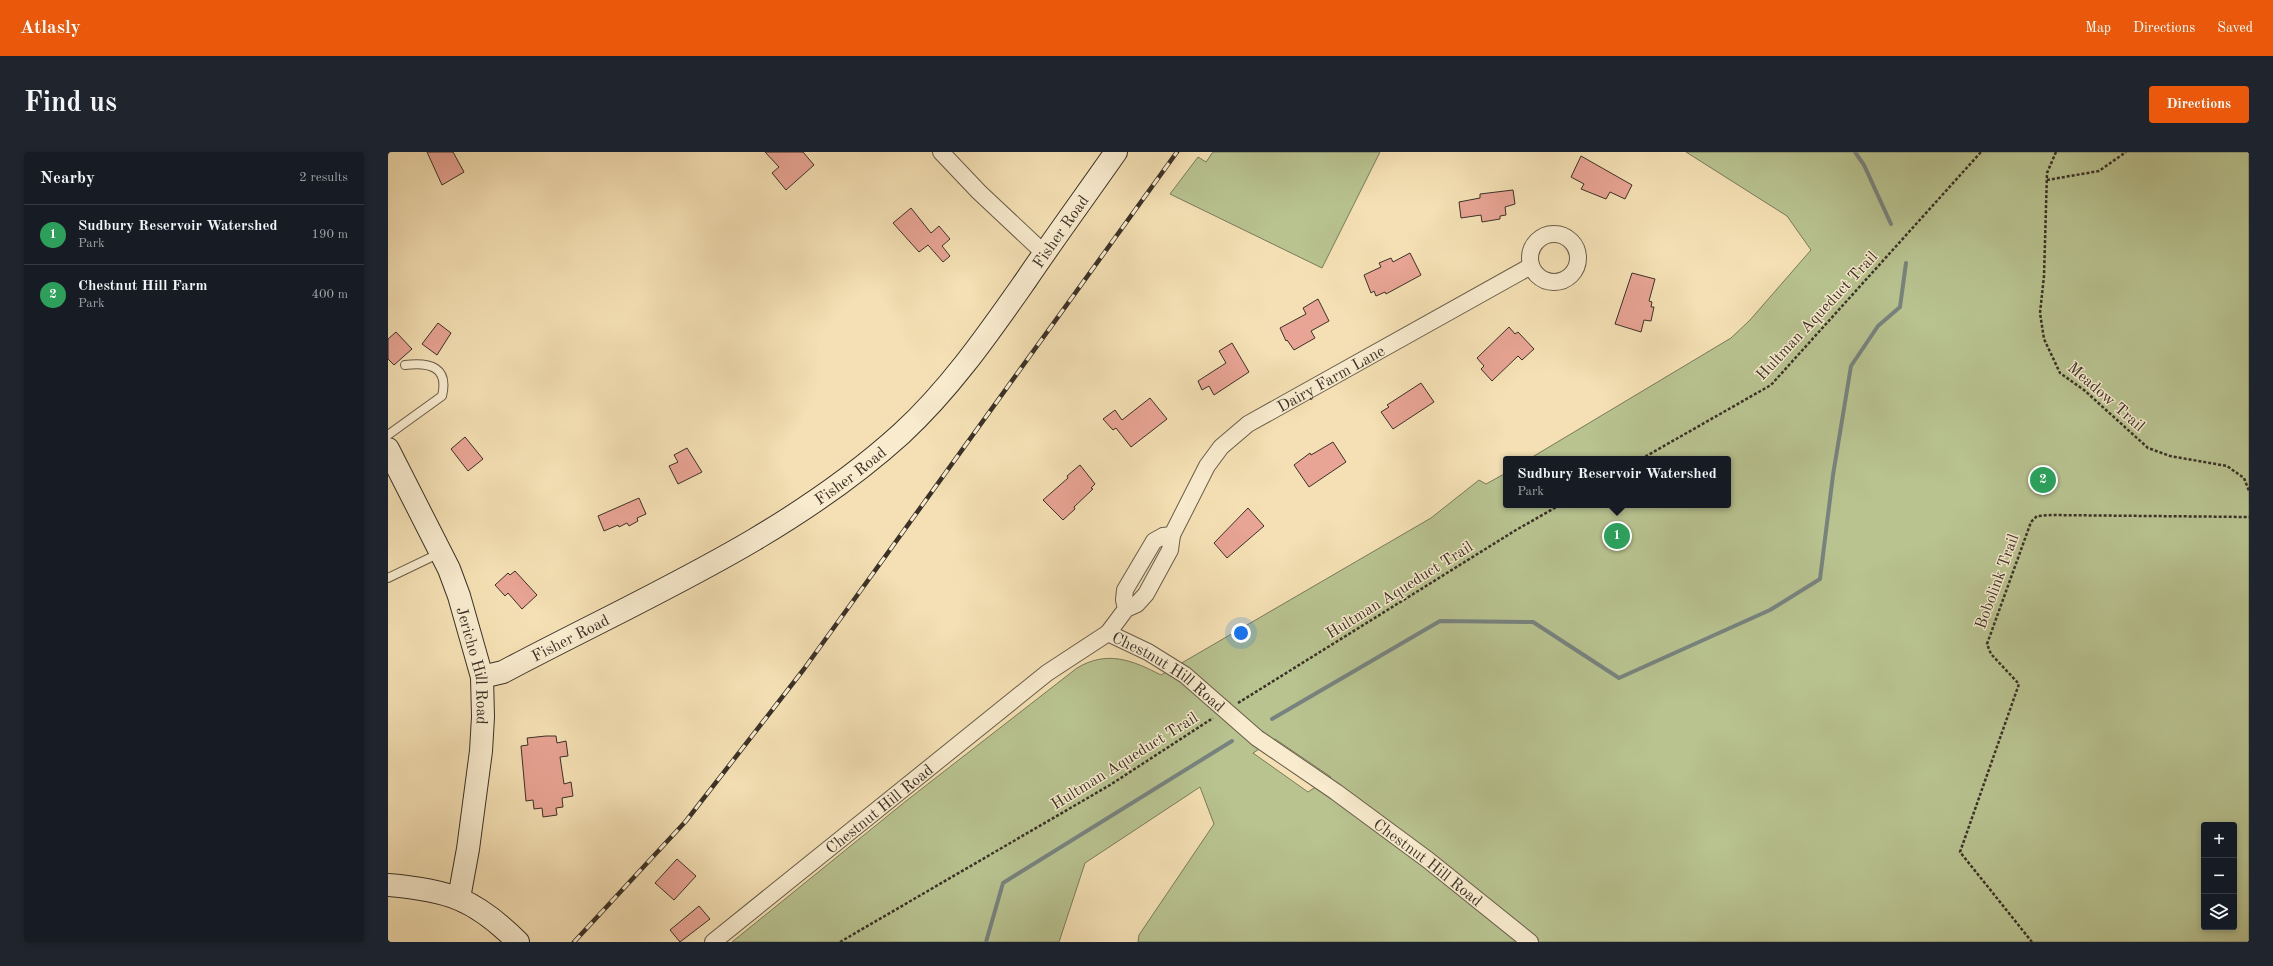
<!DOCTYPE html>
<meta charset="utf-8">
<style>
:root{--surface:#171b24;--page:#20242c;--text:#f1f3f6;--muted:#9ea1a6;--line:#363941;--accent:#ea580c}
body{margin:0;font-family:"Old Standard TT",serif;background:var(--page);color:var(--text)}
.controls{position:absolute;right:12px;bottom:12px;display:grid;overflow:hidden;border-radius:4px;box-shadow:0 2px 6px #0003}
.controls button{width:36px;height:36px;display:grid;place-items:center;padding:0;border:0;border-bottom:1px solid var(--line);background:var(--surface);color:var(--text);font:20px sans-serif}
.you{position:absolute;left:853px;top:481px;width:14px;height:14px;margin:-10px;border:3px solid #fff;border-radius:50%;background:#1a73e8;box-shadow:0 0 0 6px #1a73e833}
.badge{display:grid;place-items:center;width:26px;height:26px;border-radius:50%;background:var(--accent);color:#fff;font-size:13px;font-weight:700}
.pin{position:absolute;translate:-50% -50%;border:2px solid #fff;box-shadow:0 1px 4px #0006}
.popup{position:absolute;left:1115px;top:304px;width:228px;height:52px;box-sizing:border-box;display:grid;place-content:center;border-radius:4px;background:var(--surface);filter:drop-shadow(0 1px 3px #0005);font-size:13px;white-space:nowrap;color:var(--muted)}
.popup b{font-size:15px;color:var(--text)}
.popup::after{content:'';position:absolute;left:50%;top:100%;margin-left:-8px;border:8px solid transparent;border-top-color:var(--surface)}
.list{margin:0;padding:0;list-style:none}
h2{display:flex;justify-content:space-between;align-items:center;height:52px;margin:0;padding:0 16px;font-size:17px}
h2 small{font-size:13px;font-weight:400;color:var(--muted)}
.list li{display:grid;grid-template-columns:26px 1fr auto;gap:12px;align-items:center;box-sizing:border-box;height:60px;padding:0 16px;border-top:1px solid var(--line)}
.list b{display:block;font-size:15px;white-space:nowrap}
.list p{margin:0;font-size:13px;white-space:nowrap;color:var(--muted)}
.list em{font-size:13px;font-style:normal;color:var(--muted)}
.icon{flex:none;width:22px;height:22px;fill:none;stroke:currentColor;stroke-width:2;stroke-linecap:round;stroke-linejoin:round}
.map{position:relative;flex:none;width:1861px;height:790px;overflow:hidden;border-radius:4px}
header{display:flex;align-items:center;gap:24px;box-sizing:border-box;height:56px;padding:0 20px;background:var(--accent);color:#fff}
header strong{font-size:19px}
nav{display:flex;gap:22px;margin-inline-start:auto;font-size:14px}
.intro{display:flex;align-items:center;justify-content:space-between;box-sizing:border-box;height:96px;padding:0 24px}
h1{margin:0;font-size:28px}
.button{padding:10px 18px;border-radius:4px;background:var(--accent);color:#fff;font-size:14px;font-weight:700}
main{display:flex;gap:24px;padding:0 24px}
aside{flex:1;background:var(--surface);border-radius:4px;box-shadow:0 2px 6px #0003}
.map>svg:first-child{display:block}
.green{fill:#b8c390;stroke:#7a7a5c;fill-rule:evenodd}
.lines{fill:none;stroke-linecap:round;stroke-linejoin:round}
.stream{stroke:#78837f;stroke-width:4}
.building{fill:#e8a494;stroke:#3b3127}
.lane-casing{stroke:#695d4a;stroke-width:10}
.street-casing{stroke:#695d4a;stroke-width:18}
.secondary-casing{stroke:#3b3127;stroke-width:24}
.path{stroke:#3b3127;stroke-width:2.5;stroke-dasharray:3 2;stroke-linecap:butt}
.lane{stroke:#f8ebce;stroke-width:8}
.street{stroke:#f8ebce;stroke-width:16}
.secondary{stroke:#f8ebce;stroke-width:22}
.rail-casing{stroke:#3b3127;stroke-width:4.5}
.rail{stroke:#f8ebce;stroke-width:3;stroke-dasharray:9;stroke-linecap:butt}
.labels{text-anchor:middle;stroke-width:3;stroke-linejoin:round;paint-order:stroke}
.street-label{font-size:16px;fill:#3b3127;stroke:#f8ebce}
</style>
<header>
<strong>Atlasly</strong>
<nav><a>Map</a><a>Directions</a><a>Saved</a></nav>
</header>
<div class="intro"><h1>Find us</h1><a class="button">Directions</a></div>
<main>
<aside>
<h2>Nearby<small>2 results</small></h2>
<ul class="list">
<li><span class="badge" style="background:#2e9e5b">1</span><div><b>Sudbury Reservoir Watershed</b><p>Park</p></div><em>190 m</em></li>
<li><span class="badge" style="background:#2e9e5b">2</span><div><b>Chestnut Hill Farm</b><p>Park</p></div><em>400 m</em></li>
</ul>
</aside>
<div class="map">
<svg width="1861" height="790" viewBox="0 0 1861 790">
<rect width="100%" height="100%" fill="#f4e0b4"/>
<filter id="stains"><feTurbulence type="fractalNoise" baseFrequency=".005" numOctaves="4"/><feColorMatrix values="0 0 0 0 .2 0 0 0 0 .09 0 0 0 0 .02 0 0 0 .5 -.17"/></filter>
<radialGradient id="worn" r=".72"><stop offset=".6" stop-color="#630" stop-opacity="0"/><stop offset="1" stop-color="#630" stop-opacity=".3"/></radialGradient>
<path class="green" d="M825,0H992L934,116L782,42L810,5L818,10Z
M1298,0H1861V790H750L751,783L826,672L812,635L697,711L671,790H344L518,649L689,516C719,498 744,508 773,523L1043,366L1091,328L1098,332L1118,321V353H1340V307H1141L1343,186L1362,168L1423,98L1399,64ZM887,587L943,625L920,640L865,601ZM1816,673H1846V775H1816Z"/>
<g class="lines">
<path class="stream" d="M1467,0L1476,13L1503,72
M884,567L1052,469L1145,470L1231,526L1382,458L1432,427L1445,323L1463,214L1490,174L1512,155L1518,111
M598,790L615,731L844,589"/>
</g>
<path class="building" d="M39,0H65L76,20L54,33Z
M377,0H415L426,13L398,38L384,21L391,15Z
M1193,4L1244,33L1237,47L1222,40L1218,47L1193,37L1196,32L1183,25Z
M1125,38L1127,52L1117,55L1118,63L1112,64V67L1094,70L1093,63L1073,66L1071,50L1092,46V42Z
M523,56L543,81L551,74L562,87L554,94L562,104L555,110L540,93L531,100L505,71Z
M1022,101L1033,123L998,142L997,140L988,144L986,139L983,141L976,123L993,115L991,111L1003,106L1005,110Z
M1244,121L1267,127L1261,149L1264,150L1263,155H1266L1263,169L1256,168L1253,180L1227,172Z
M930,147L941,169L923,179L927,186L906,198L899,188L898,189L892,176L918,162L915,156Z
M50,171L63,181L49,203L34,192Z
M1121,175L1127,182L1130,180L1146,197L1134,208L1130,204L1104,229L1093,217L1096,214L1089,206Z
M8,180L24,197L6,213L0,207V187Z
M844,191L861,220L826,243L821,234L814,238L810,229L838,211L831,199Z
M1033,231L1046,250L1005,277L993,260L1001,255L999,253Z
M762,246L779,267L743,295L728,276L725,278L715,267L727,258L734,268Z
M77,285L95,307L80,319L63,297Z
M945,290L958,310L921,335L906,313L922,301L923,303Z
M299,296L314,320L290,332L281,314L290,310L286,303Z
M692,313L707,332L703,336L705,337L686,355L687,357L675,368L655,348L680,326L679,324Z
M251,346L258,362L249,366L250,369L241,374L239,371L231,375L230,373L216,379L210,364Z
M860,356L876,374L839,406L826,391Z
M127,419L149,443L134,457L120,441L117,444L107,433L120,421L122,423Z
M158,584H168L169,591L178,589L180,604L172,605L176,632L183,630L185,644L174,646L175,655L168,656L169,663L155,665L154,656L146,657L145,648L138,649L133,594L140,593L139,586Z
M289,707L308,724L286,748L267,731Z
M311,754L322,767L292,790L282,778Z"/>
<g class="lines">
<defs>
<path id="lane" d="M0,283L54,244C61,215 42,210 17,213
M0,426L52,401"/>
<g id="street">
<path d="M553,0L591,40L656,101"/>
<circle cx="1166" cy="106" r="24"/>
<path id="s1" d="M784,383L819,314L833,295L860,272L1143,114"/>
<path id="s2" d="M720,481L760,500L797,523L869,586L948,640L1040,708L1142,790"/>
<path id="s3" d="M325,790L659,521L720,481L738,457L749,452L758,442L782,398L784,383L775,384L766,389L737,438L736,448L738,457"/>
</g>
<g id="secondary">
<path id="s4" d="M0,297L61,417L71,444L94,525L95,565L93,599L80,697L71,746"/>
<path id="s5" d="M94,525L115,520C252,447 397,387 513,282C562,237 600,182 638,128C667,85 698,43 728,0"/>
<path d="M0,733C60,738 87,747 130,790"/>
</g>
</defs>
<use href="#lane" class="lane-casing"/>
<use href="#street" class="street-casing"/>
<use href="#secondary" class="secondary-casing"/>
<path class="path" d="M1668,0L1659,21L1656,124L1652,161L1656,187L1672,221L1696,238L1760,296L1782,304L1839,314L1856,326L1861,339
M1659,28L1711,19L1738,0
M1253,307L1383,233L1593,0
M850,551L1128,378L1172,353
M452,790L722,633L825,566
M1644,790L1572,700L1631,532L1603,502L1599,492L1643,370L1649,364L1663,363L1861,365"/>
<use href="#lane" class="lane"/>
<use href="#street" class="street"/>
<use href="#secondary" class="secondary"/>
<defs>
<path id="rail" d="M186,790L298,669L416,517L789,0"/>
</defs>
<use href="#rail" class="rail-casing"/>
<use href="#rail" class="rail"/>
</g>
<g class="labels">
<g class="street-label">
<text dy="6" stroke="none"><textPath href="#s5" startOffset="745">Fisher Road</textPath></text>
<text transform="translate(1428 163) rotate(-47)" y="6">Hultman Aqueduct Trail</text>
<text dy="6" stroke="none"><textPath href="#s1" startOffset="231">Dairy Farm Lane</textPath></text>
<text transform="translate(1719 244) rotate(41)" y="6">Meadow Trail</text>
<text dy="6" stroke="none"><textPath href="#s5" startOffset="421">Fisher Road</textPath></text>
<text transform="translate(1608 429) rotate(-70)" y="6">Bobolink Trail</text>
<text transform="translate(1011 437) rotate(-32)" y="6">Hultman Aqueduct Trail</text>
<text dy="6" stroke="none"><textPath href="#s5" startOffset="97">Fisher Road</textPath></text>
<text dy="6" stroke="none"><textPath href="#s4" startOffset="235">Jericho Hill Road</textPath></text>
<text dy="6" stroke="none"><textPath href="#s2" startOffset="72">Chestnut Hill Road</textPath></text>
<text transform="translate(736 608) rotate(-32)" y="6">Hultman Aqueduct Trail</text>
<text dy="6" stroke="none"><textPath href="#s3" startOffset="213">Chestnut Hill Road</textPath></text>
<text dy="6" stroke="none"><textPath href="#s2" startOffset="395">Chestnut Hill Road</textPath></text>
</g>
</g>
<rect width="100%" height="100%" filter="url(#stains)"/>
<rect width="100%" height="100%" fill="url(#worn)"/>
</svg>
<div class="controls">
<button>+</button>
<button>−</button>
<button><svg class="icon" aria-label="layers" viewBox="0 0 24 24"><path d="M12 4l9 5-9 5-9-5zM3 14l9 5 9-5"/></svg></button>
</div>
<div class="you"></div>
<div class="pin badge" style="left:1229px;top:384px;background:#2e9e5b">1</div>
<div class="popup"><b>Sudbury Reservoir Watershed</b>Park</div>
<div class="pin badge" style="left:1655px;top:328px;background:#2e9e5b">2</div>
</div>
</main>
